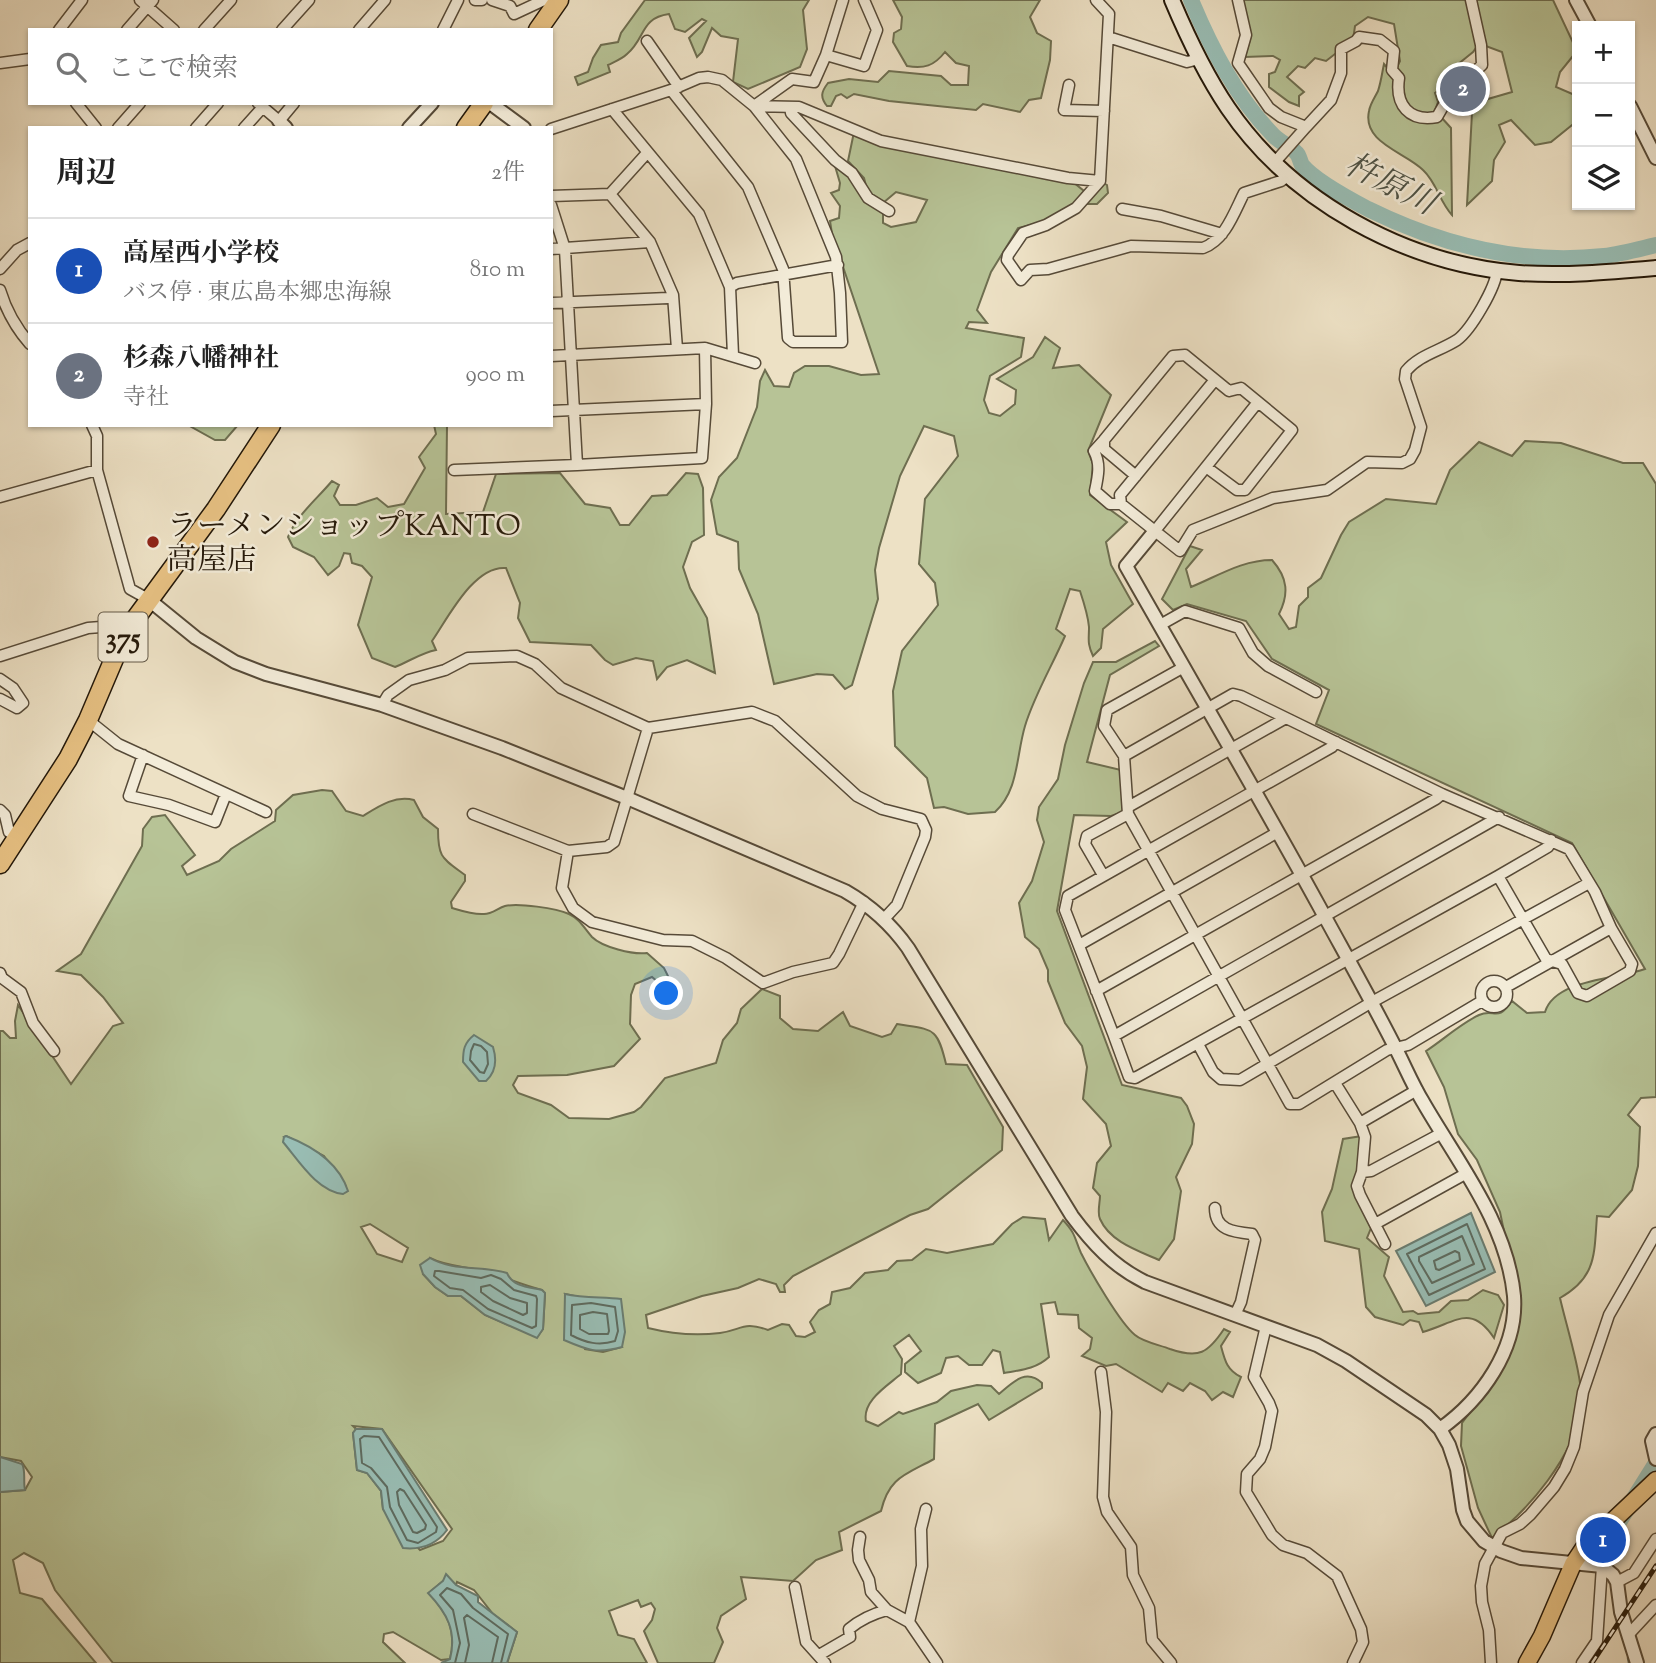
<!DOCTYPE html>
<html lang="ja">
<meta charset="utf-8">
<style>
:root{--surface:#fff;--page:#f2f2f2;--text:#222;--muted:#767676;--line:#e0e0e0;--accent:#ea580c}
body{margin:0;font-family:"Sorts Mill Goudy","Noto Serif JP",serif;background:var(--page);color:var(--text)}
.controls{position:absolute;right:21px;top:21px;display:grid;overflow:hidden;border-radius:0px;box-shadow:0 2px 5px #0004}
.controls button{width:63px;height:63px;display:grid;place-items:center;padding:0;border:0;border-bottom:2px solid var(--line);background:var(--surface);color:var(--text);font:35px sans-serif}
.you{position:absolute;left:667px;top:994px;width:24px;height:24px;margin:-18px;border:5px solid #fff;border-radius:50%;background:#1a73e8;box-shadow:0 0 0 10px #1a73e833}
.badge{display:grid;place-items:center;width:46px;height:46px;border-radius:50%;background:var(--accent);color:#fff;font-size:23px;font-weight:700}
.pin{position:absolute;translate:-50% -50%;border:4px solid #fff;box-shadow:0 2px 7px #0006}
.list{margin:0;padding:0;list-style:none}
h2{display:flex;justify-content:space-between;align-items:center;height:91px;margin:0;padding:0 28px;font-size:30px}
h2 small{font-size:23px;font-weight:400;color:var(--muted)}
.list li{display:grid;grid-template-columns:46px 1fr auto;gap:21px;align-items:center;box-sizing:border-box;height:105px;padding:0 28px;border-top:2px solid var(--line)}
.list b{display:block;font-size:26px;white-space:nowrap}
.list p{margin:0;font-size:23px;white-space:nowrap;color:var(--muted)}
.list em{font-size:23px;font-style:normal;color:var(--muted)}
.icon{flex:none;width:38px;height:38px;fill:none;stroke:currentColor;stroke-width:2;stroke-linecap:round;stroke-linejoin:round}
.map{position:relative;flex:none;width:1656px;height:1663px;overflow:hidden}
.search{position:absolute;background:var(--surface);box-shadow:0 2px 5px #0004;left:28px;top:28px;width:525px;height:77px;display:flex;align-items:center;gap:18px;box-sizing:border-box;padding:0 24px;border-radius:0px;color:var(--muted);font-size:26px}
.panel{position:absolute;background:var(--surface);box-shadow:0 2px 5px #0004;left:28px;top:126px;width:525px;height:301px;border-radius:0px}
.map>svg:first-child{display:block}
.green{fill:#b7c396;stroke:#6e6e50;stroke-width:2;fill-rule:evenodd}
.water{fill:#99beb5;stroke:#6a7c70;stroke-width:2}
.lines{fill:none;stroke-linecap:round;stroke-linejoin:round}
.shore{stroke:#5e6b5f;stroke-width:2}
.stream{stroke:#6a7c70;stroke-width:2.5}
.river{stroke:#99beb5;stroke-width:16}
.minor-casing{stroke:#564a38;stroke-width:13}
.tertiary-casing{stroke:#564a38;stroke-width:16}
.secondary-casing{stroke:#241809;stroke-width:18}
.primary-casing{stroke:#241809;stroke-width:19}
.trunk-casing{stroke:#241809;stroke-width:21}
.minor{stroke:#f3ecd9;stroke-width:10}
.tertiary{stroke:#f3ecd9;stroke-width:12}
.secondary{stroke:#f3ecd9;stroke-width:14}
.primary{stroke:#e6c082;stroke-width:16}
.trunk{stroke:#e6c082;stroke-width:18}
.rail-casing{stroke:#241809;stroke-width:5}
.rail{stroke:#f3ecd9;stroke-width:2.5;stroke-dasharray:8;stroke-linecap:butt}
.poi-dot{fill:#8f2418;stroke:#f3ecd9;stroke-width:2.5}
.labels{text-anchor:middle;stroke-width:5;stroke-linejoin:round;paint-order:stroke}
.shield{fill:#f3ecd9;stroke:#625847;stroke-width:2}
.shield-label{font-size:28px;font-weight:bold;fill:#241809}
.poi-label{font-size:30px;fill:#241809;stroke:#f3ecd9;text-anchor:start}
.water-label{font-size:32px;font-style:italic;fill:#4d5245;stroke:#f3ecd9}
</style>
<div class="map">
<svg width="1656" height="1663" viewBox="0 0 1656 1663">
<rect width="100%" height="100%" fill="#ede1c5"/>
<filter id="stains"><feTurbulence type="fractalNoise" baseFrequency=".00286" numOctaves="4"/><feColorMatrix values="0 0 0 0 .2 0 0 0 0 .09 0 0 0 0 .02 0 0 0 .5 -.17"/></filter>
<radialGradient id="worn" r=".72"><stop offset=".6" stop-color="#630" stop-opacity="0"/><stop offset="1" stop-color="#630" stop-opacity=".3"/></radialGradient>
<path class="green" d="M645,0H809L803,10L807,49L800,67L748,89L733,82L738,39L721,36L712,28L702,52L697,57L689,38L706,21L702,19L685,32L675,29L669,14C640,18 646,38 627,54C622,59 614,62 608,65L610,72L578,85L575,77L588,72L593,58L601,45L618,42L621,33Z
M893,0H1040L1030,17L1037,33L1051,41L1050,60L1041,98L1029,100L1020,112L983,104L976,110L889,101L854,94L847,98L841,94L836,96L831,106H827C820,97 821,92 828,83L849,79L878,82L889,71L941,76L951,85H968L969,66L956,63L945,52C934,66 924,69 907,66L893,42L894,33L901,29L902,17Z
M1243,0H1467L1478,45L1473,52L1452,69L1450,83L1435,93L1438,102L1434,113L1418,114L1406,106L1396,69L1400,61L1394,24L1368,17L1355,26L1353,40L1326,61L1315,58L1305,68L1298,66L1287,77L1304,92L1299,96V106L1289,102L1269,87V74L1275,72L1280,60L1273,56L1245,57L1251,36Z
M1473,0H1553L1577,51L1560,72L1556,87L1577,96V121L1551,142L1535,145L1511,120L1499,125L1505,142L1494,160L1492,181L1467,205L1472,113L1488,99L1512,92L1502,52L1483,45Z
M1384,64L1397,79C1392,104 1409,122 1435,122L1441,117L1451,128L1452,215C1439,201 1437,183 1423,170C1405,152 1362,143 1369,111C1370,104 1375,97 1378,91C1381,82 1382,73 1384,64Z
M854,132L1073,182L1089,195L1100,181L1107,185L1108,193L1097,204H1074L1042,222L1018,228L991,272L977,310L987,323L969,322L966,328L1024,338L1021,357L990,376L984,400L989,413L1000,416L1015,404L1016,390L997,379L1033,357L1045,337L1060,348L1053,368L1079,365L1111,395L1088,451L1093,464L1090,495L1127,522L1106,542L1111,565L1133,604L1103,629L1101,648L1093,656C1087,643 1089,640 1089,627C1088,615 1084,603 1080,591L1070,589L1056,629L1065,636C1052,666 1034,696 1025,726C1016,756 1019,790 995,812L968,814L944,807L934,808L927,778L895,746L893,691L902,651L938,605L935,583L919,564L925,499L958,456L954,436L924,426L900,476L879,548L875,570L878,599L852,685L845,689L833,675L817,674L774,684L758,614L739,569L738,542L717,534L711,500L719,477L737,458L757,407L760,381L765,370L774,386L789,387L794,373L805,366H829L861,375L879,374L832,234L830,221L839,218L840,206L831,193L839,190L840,183L835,166L854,181L883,211V223L891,227L916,222L927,200L896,192L883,203L868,193L864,178L848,161Z
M188,425H238L225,440H215Z
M434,425H447L446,514L483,512L496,474L560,473L585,504L610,508L620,525H629L652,496L667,495L686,473L698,474L703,488L704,535L692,542L683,567L690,588L707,618L715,673L687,660L667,667L657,679L653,661L636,658L613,665L605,660L591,645L530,642L518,618L520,603L506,568C474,565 448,618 432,641L436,650C421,653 410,661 395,667L372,658L358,625L372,577L362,566L352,563L350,554L344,553L339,566L328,575L314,557L293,547L288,537C296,516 317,499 332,481L339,485L334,496L340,505H356L377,498L388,507L404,504L425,468L419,457L436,434Z
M1525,441L1561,443L1623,463H1643L1656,484V1097L1641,1098L1628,1115L1640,1127L1638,1166L1632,1190L1609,1217L1597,1216C1594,1254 1597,1277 1560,1298C1566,1325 1585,1384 1581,1408C1574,1457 1529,1509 1492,1538L1478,1508L1461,1446L1462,1423L1500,1372L1514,1337L1506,1241L1500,1212L1477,1160L1458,1134L1444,1087L1426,1051C1443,1040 1460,1024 1479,1015C1495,1008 1497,1023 1512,1001L1527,1013L1545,1012C1555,979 1617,979 1645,969L1572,843L1316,724L1329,690L1272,659L1246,621L1187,604L1173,610L1162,599L1190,546L1202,550L1186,569L1191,587C1218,576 1242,560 1272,560C1288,578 1289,594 1279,614L1289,629L1296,627L1299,606L1308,597V588L1321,578L1341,535L1349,522L1386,499L1436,504L1450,470L1479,442L1512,456Z
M1155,641L1159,646L1110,675L1087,762L1121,770L1123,812L1111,816L1074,815L1057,911L1122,1085L1181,1098L1187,1106L1194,1124L1192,1144L1176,1177L1181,1191L1174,1239L1159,1260C1139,1251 1110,1242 1100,1219C1097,1213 1100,1203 1100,1196L1093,1188L1097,1163L1111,1146L1106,1124L1083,1099L1087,1067L1082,1046L1065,1023L1048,981V970L1039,949L1025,937L1019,903L1032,881L1044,842L1037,820L1039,807L1058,779L1065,745L1084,683L1093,662H1116Z
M322,790L332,791L346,811L363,816C379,806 395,795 414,800L423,817L438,829C438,858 442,858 465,875V881L451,902L452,908C462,911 474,915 484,914C492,914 498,908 505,906C518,903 556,908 569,914C580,919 584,928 592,937C602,947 633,955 647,953L664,968L669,978L659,983L652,977L635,984L631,995L630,1024L640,1039L614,1066L567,1075L518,1076L513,1085L518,1093L551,1105L569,1118L609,1119L634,1112L641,1107L665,1078L716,1063L723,1040L737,1023L741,1009L762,989L780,996V1018L793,1029L818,1031L843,1012L850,1026L882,1037L891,1034L897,1024C933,1030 937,1026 946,1064L967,1065L1003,1127L1002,1150L928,1209L910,1215L793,1276L784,1285L785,1292H780L776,1284L759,1279L738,1288L702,1296L646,1315L648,1328C672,1334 695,1336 720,1333C742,1330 743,1321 768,1330L782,1324L789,1325L796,1336L805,1337L815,1332L810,1322L819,1310L830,1304L832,1292L850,1288L865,1273L888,1270L897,1261L912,1260L926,1249L947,1253L993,1244L1012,1224L1023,1217L1045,1219L1049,1240L1063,1220C1076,1234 1074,1237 1081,1253C1090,1271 1120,1323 1135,1335C1143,1342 1160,1345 1170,1349C1199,1359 1208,1353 1224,1329L1230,1332L1221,1346C1225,1361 1227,1370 1241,1377L1233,1397L1223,1392L1212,1400L1205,1391L1190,1383L1183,1391L1168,1383L1162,1392L1116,1364L1106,1366L1082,1356L1090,1349L1092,1338L1079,1328L1078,1315L1058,1314L1055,1302L1041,1304L1049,1357C1036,1369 1021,1370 1004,1373L1000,1352L993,1350L982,1365H969L958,1356L946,1358L941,1373L918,1383L905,1372V1364L921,1351L909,1335L894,1346L902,1359L901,1374C887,1386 862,1401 866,1421L878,1426L899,1412L903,1414L937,1402L951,1391L977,1385L991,1386L999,1394C1013,1382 1026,1368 1042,1383V1388L989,1420L978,1404L935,1424L934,1459C905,1475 889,1477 881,1511L839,1532L842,1550L816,1560L793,1581L741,1577L746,1599L721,1616L717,1628L723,1642L714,1663H658L644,1631L652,1620L655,1609L651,1603L641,1607L638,1600L609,1611L618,1635L634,1639L647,1663H507L517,1632L493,1614L474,1590L457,1582L456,1585L450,1580L443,1581L429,1593C448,1614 457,1631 450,1659L441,1660L393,1632L384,1634L383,1642L405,1663H113L55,1590L43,1563L24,1553L13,1560L20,1593L42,1599L96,1663H0V1492L25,1490L32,1477L21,1461L0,1457V1031H3L10,1038H16L15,1021L18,1005L71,1084L113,1026L123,1023L103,997L81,975L57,971L81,954L142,846L143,829L152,817L165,815L195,855L182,866L187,875L219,861L231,849L275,821L276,810L293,795ZM286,1136L324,1156L346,1186L284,1137ZM370,1224L408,1248L402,1262L377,1254L361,1227ZM430,1258C447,1267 465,1266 484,1271C504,1277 522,1285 542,1290L545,1294L543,1329L537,1337L485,1315L461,1296H448L435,1287L423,1274ZM565,1294L584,1298L622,1347L603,1352L585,1349ZM353,1426L382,1429L452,1529L443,1541L420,1550L383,1509L381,1491L367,1473L357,1470L353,1433L356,1429Z
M1362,1136L1354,1190L1371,1228L1367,1238L1389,1257L1384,1276L1403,1312L1413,1311L1418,1314L1439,1312L1451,1301L1468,1300L1483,1290L1498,1295L1504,1305L1494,1338C1471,1303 1455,1323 1423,1332L1419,1322L1410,1320L1403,1325L1375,1317L1366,1307L1359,1249L1325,1241L1322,1212L1332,1189L1343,1139Z"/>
<path class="water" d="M474,1035L493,1047C497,1060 496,1072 486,1081H479L463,1062C463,1050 464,1043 474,1035Z
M286,1136C312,1146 339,1163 348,1191L343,1194C317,1191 299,1161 283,1142L284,1137Z
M1471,1213L1495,1272L1426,1306L1396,1251Z
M430,1258C454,1272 482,1265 507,1273C513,1287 529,1287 542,1290L545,1293L543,1329L537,1338L485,1315L461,1296H448L435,1287L423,1274L420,1265Z
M565,1294C583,1298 601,1297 621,1299L625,1332L622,1347C597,1354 587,1350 564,1340Z
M356,1429H382L447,1530C436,1545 422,1550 403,1548L383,1509L381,1491L367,1473L357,1470L353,1433Z
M0,1457L22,1464C26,1470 23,1482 25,1490L0,1492Z
M446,1574L456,1585L478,1596V1602L517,1632L507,1663H441L450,1659C457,1631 447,1613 428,1593L443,1581Z"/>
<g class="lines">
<path class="shore" d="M474,1044L481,1046L487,1052L488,1064L484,1073L480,1072L470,1060L471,1051Z
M1467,1224L1485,1269L1429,1295L1407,1254Z
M1462,1236L1474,1264L1432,1283L1419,1261V1257Z
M1455,1251L1459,1253L1460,1260L1439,1270L1436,1269L1434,1261Z
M439,1271L481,1278L491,1275L501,1279L514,1290L536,1296L537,1299L536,1326L532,1328L488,1309L463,1290L450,1288L434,1276L435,1271Z
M490,1285L510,1298L527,1303V1313L523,1315L493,1301L481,1292V1287Z
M591,1303L615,1307L618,1331L615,1341C599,1346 586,1343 571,1335L572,1305Z
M593,1312L607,1314L609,1331L608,1334H589L580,1329V1315Z
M364,1436L379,1437L437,1527L436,1532L418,1543L407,1540L390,1507L387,1487L371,1468L362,1463L360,1439Z
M400,1489L404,1491L426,1525L425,1529L417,1533L413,1532L399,1505L397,1492Z
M455,1663L460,1643L453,1610L440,1595L447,1588L461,1594L473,1608L508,1634L501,1663
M465,1663L469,1645L464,1618L467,1615L498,1637L492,1663"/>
<path class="stream" d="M1628,1658L1629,1663"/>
<path class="river" d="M1191,0C1211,48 1236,97 1273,135C1280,143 1293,147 1298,155C1300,159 1300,161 1302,165C1315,181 1349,199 1368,209C1441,245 1522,265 1604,256C1621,254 1639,249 1656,245
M1606,1551L1616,1527L1656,1463"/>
<defs>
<path id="minor" d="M140,0L174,30
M475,0H482
M492,0L510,6L514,14L544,0
M1096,0L1109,14L1100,181L1076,208L1046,225L1023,233L1008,255L1007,260L1021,280L1030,270L1048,269L1131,246L1203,248C1225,240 1234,213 1244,193L1281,181L1289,175
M1238,0L1246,35L1238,63L1269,108L1281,117L1306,127L1275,162
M59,30L82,0
M127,30L153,0
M204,30L231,0
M282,30L309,0
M359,30L385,0
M443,30L458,0
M1108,37L1187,62L1199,59
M647,41L679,87
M826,55L864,66L877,30L864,0
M0,63L30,59
M1069,85L1064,110L1104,111
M76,103L96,128
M258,103L279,121L294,103
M754,106L799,107L881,141L1068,178L1100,181
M754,106L792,79L814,82L826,55L843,0
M790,107L791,113L835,160L852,173L868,198L889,211
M612,109L699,214L730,287L733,355
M1306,127L1331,100L1341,73V49L1356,41L1359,37L1380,40L1394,51L1392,70L1399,78C1395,105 1409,122 1437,117L1457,82L1470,76L1482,65L1481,45L1471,0
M118,128L140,103
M196,128L218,103
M244,128L263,107
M551,129L671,90L699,78L708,77L722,80L754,106L796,159L836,257L840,293L842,342H793L788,338L783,269L748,187L671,90
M610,194L647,153
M551,196L610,194L650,242L673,295L677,349
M551,205L565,249L577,465L702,458L706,404L705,348
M1122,209L1161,216L1222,234
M551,249L650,242
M0,269L17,250L30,243
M730,287L737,283L838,265
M0,290C6,310 16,328 30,344
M551,303L668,298L673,295
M551,356L705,348L755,363
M1214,381L1120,495L1121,504L1180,551L1193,530L1273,498L1327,490L1367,462L1402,463L1410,459L1415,450L1421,427L1405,379L1406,371C1419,355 1440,351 1457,340C1471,330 1496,287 1497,270
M551,411L706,404
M92,425L97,436V470L130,589L148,599
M1104,440L1094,451C1101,464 1098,477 1095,491L1110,504H1121
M454,470L577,465
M1136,476L1104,449V440L1173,356L1185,355L1229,391L1241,388L1292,430L1245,490H1237L1206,467
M0,497L97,470
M1154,532L1258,402
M1160,625L1185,611L1239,628L1253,653L1268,666L1316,692
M0,656L88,628L101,627L125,633
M1184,667L1107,710L1104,726L1124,756L1128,814L1290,1104H1299L1387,1050L1408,1045L1482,1001
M0,679L13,688L23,703L17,708L0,699
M382,705L388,695L409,680L445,670L468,658L517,656L535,664L561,688L648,728L752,712L775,721L857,796L882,809L921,819L926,830L925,837L897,905L884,919
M88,720L118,744L266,812
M648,728L614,842L607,847L568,851L562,888L573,908L592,922L663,940L692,941L726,958L763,983L793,972L833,963L839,954L864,902
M1336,742L1332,747L1068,896L1065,910L1114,1036L1499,817
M143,755L129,796L169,805L215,822L226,794
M1124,756L1233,694L1241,696L1442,794L1569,849L1595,892L1611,928L1506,987
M1128,807L1286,718
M0,810L5,815L9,832L16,837
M473,814L568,851
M1103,875L1085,844L1087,836L1128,814
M1498,876L1546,959L1562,964L1578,993L1587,996L1630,971L1632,964L1611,928
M1079,945L1278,832
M0,973L2,978L21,992L33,1023L54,1051
M1481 994a13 13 0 1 1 26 0a13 13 0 1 1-26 0Z
M1096,991L1436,799L1442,794
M1114,1036L1129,1077L1135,1078L1498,876L1548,847L1551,840
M1198,1044L1213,1072L1221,1079L1240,1080L1372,1002L1589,883
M1335,1083L1360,1123L1365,1137L1362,1172L1357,1186L1360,1195L1385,1244
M1360,1123L1417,1090
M1362,1172L1371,1171L1442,1133
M1215,1208C1215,1230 1233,1232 1252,1234L1255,1240L1241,1302L1235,1315
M1375,1224L1467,1173
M1266,1326L1254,1377L1269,1403L1272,1411L1265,1447L1260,1459L1247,1474L1246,1492L1272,1535L1283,1545L1307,1553L1337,1576L1361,1629L1363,1642L1353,1663
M1101,1372L1106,1412L1103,1497L1107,1512L1131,1547L1133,1575L1149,1608L1152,1640L1171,1663
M860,1537L858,1550L859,1560L869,1580L871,1592L887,1610L909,1622L937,1663
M1617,1582L1634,1573L1656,1539
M795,1587L806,1642L825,1663
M909,1622L922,1566L921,1529L926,1509
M1629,1634L1656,1605
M819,1655L850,1637L849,1629C861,1619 872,1614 887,1610
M1491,1663L1489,1630L1482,1602L1481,1586L1485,1564L1502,1533L1520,1524L1530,1515L1554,1487L1565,1469L1574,1447L1583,1392L1609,1315L1656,1233
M1582,1663L1597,1641L1602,1566"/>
<path id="tertiary" d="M1576,0L1590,26
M490,103L524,128
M1630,106L1656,158
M279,121L286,128
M409,128L432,103
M1154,532L1126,566C1190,679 1256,791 1319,906C1344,952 1370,998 1394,1045C1404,1064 1412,1084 1423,1102C1458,1163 1507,1223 1514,1296C1518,1349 1481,1400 1440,1429
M148,599L196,638L235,662L266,674L382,705L502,748L627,798L845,891C871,906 891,924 908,948L1072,1216C1093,1244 1113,1266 1145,1282L1317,1345L1346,1361L1426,1415L1440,1429L1449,1445L1457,1469L1463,1510L1467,1521L1484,1541L1501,1551L1521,1558L1602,1566L1613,1575L1617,1582L1621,1612L1637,1663
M1656,1434L1652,1441L1656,1459"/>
<path id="secondary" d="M1172,0C1188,38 1205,74 1228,108C1292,202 1406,264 1519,273C1565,276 1610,272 1656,268"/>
<path id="primary" d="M1527,1663L1542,1636L1573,1564L1583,1549L1656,1480"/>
<path id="trunk" d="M538,30L559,0
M466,128L484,103
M0,864L68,759L88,720L125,633L216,509L271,425"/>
</defs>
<use href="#minor" class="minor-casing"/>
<use href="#tertiary" class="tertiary-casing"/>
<use href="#secondary" class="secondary-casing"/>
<use href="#primary" class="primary-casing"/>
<use href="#trunk" class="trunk-casing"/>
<use href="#minor" class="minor"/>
<use href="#tertiary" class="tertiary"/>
<use href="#secondary" class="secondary"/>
<use href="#primary" class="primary"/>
<use href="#trunk" class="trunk"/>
<defs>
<path id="rail" d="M1592,1663L1656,1566"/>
</defs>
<use href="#rail" class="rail-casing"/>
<use href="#rail" class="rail"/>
</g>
<circle class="poi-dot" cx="153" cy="542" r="7"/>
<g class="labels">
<rect class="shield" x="98.5" y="612.5" width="49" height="49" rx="5"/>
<g class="shield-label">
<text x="123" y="647">375</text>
</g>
<g class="poi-label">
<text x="167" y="535">ラーメンショップKANTO<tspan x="167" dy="34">高屋店</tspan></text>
</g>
<g class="water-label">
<text transform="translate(1391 183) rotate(27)" y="11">杵原川</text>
</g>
</g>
<rect width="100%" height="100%" filter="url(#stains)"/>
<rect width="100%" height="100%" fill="url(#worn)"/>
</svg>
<div class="controls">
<button>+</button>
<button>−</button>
<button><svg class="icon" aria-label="layers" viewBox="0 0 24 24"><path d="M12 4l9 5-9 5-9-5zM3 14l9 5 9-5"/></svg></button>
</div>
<div class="you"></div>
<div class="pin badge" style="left:1603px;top:1540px;background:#1a4fb4">1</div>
<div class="pin badge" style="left:1463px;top:89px;background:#6b7280">2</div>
<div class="search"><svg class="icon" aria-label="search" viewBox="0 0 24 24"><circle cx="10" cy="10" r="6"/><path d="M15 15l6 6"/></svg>ここで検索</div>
<section class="panel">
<h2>周辺<small>2件</small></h2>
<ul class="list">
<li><span class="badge" style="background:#1a4fb4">1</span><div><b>高屋西小学校</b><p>バス停 · 東広島本郷忠海線</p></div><em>810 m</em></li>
<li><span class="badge" style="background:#6b7280">2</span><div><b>杉森八幡神社</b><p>寺社</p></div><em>900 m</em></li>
</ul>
</section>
</div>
